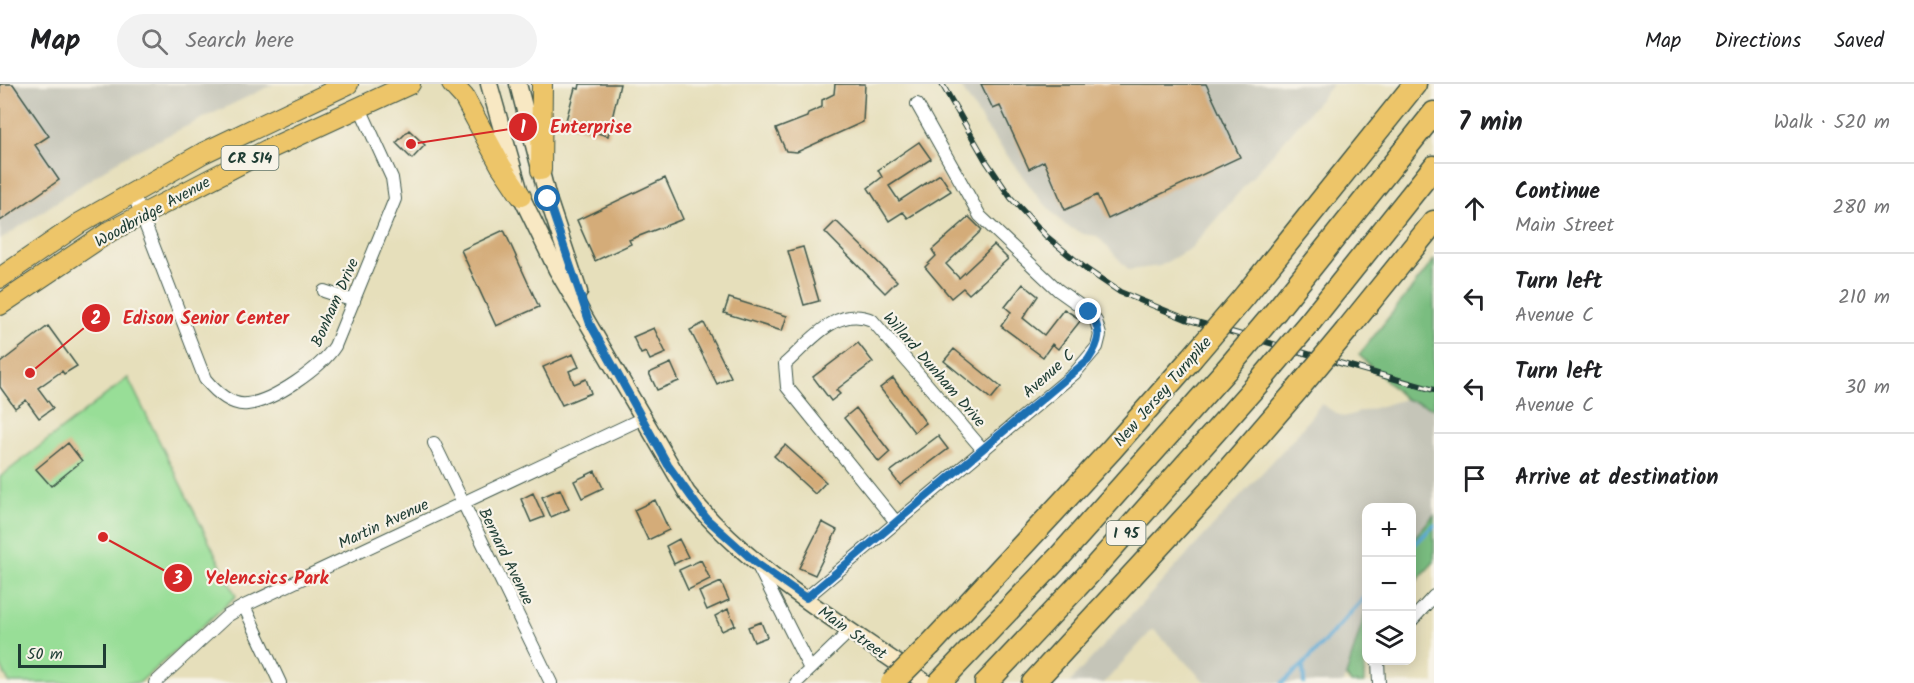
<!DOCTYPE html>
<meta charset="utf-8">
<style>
:root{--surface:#fff;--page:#f2f2f2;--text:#202124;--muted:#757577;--line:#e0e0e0}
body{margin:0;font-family:Kalam,sans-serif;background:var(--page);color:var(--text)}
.controls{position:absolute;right:18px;bottom:18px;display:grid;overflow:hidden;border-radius:12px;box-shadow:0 3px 15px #0003}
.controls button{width:54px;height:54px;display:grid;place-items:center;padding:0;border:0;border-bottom:2px solid var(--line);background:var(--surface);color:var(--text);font:30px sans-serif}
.scale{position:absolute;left:18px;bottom:15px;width:88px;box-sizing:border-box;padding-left:6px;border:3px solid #1f3d34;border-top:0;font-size:16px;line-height:21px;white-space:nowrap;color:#1f3d34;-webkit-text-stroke:4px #f7f3e8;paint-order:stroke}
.stop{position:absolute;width:18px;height:18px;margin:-14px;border:4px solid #1f6fb2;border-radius:50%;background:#fff}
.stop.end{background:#1f6fb2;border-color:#fff;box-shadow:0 2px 6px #0008}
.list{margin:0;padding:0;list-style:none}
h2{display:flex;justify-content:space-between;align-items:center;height:78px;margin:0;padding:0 24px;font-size:26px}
h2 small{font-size:20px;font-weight:400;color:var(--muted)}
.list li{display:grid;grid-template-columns:39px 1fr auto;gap:18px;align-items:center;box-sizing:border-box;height:90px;padding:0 24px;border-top:2px solid var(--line)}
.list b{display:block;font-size:22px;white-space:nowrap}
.list p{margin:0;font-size:20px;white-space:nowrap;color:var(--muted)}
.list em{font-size:20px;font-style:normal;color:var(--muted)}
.icon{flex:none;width:33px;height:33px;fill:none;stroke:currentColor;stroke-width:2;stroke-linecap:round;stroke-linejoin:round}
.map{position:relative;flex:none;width:1434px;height:599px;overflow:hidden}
header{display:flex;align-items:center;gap:36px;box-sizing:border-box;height:84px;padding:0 30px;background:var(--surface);border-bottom:2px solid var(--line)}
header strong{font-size:28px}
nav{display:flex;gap:33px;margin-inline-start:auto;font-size:21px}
.search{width:420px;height:54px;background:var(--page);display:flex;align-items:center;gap:15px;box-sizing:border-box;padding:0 21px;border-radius:33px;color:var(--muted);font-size:22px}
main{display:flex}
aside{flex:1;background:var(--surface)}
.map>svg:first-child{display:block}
.industrial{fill:#c5c5b8}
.green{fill:#98de97;stroke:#5c8e66;stroke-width:1.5}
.forest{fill:#7abd80;stroke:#4c7d5a;stroke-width:1.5}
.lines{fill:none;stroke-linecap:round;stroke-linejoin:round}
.stream{stroke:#5eacd8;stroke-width:4}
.building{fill:#d4ac79}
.street-casing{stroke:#3d5548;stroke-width:14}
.secondary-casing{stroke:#3d5548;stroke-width:19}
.primary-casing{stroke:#3d5548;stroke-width:22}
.highway-casing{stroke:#3d5548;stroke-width:25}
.street{stroke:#fff;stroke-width:12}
.secondary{stroke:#f8e8c3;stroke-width:16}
.primary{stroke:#edc569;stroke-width:20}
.highway{stroke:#edc569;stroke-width:22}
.rail-casing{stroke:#1f3d34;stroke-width:6}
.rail{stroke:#f7f3e8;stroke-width:4;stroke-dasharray:11;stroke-linecap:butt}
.highway-bridge-casing{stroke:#3d5548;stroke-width:25;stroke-linecap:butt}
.highway-bridge{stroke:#edc569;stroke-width:22}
.route{stroke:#1f6fb2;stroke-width:8}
.labels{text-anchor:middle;stroke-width:4.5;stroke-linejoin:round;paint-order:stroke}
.shield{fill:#f7f3e8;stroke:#60746a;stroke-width:1.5}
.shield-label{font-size:15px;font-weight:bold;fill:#1f3d34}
.street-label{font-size:16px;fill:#1f3d34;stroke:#f7f3e8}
.leader{fill:none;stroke:#d62828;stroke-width:2}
.callout-dot{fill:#d62828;stroke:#f7f3e8;stroke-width:2}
.mark-label{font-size:18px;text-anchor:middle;font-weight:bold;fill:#fff}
.callout-label{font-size:18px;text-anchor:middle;font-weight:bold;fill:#d62828;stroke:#f7f3e8;stroke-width:4.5;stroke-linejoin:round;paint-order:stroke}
</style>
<header>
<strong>Map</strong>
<div class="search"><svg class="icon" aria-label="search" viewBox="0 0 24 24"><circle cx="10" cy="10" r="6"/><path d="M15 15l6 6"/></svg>Search here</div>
<nav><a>Map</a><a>Directions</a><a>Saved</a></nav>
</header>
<main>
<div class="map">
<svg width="1434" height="599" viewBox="0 0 1434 599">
<rect width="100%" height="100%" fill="#f7f3e8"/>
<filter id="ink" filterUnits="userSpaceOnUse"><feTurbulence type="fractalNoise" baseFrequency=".0167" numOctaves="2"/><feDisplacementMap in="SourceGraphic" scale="12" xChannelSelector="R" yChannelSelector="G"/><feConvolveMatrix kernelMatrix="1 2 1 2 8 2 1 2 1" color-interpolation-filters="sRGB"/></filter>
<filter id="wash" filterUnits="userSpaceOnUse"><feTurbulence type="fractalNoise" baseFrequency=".008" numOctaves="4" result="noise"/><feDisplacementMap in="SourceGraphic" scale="24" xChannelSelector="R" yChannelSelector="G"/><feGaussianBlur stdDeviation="1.35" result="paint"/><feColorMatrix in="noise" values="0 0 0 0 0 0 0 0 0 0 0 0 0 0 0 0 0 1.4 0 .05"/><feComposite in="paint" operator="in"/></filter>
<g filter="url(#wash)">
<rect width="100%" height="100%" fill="#e6dfbb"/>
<path class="industrial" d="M0,0H274L125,72L0,156Z
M959,0H1333L1191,164L1160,182L1129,186L1097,152L1083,150L1065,141L1038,113L984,40Z
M1405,315L1434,324V431L1412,456V424H1366V526L1344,599H1206L1153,545L1104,599H1069L1295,353L1321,320L1343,333Z"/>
<path class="green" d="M128,294L236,512L139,599H9L0,580V393Z"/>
<path class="forest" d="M1434,176V324L1405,315L1359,271Z
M1434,431V478L1412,502V456Z
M1366,526L1364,599H1351L1346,592Z"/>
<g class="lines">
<path class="stream" d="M1412,463L1434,441
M1303,582L1304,599
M1282,599L1303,581L1366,512"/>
</g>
<g id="blocks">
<path class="building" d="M0,0H13L49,52L35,61L59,96L0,137Z
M580,0H620L608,52L565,40L575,4L579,5Z
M835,0H865L863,38L797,68L786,67L776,45L807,33L808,29L822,23V16L834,10Z
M981,0H1206L1240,73L1108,135L1097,111L1065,126L1044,77L1029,85L1000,22L993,25Z
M409,46L425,61L412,75L396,59Z
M919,58L931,75L889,102L899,117L940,90L951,107L908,134L903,128L889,137L868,104L882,93L878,86Z
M665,94L683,135L629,156L631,160L595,177L577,136Z
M969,133L982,146L946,180L959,194L994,161L1008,175L969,210L963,204L951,214L925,183L936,172L932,166Z
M836,137L897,197L885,209L825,148Z
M504,146L539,223L496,242L461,166Z
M803,163L819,217L804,221L788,167Z
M1023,200L1038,212L1023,234L1044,251L1064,225L1081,236L1058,265L1052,260L1043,273L1001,242L1011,228L1005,223Z
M729,214L787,232L782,247L724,229Z
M704,239L731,293L717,300L690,246Z
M48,242L77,282L64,290L62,287L38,304L53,324L39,334L26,316L15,324L0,303V279Z
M654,244L666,269L650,276L646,268L641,270L633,253Z
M858,259L873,278L836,306L840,310L831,317L813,293Z
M954,265L1001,303L991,315L944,277Z
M573,270L579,283L569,287L574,300L586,295L591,309L562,321L543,283Z
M671,279L679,297L657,306L649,289Z
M893,294L926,339L914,348L880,304Z
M856,324L890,368L879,378L844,334Z
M938,352L948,365L900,401L890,388Z
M68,359L82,377L51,402L36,385Z
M785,361L826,398L815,410L774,372Z
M595,387L603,404L582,414L574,397Z
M560,405L569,425L551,433L542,413Z
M533,409L544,433L531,438L521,415Z
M655,416L669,446L648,456L634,426Z
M822,438L837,446L815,491L799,484Z
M679,455L688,473L674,480L666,462Z
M701,476L710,495L688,506L679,486Z
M721,498L729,516L707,526L699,508Z
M728,525L735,541L722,547L715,532Z
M761,538L767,553L754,558L748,543Z"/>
</g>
</g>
<g filter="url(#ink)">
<use href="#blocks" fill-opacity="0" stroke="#3d5548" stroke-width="1.5"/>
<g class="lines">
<defs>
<path id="street" d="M133,109L205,295C215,307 230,322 247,320C274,317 321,284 335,262L395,115L392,94L360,24
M324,207L354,217
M434,359L551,599
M896,438L787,303L785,280C810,258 836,221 872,236L984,367
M758,482L810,585
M806,514L1074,290L1097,263L1100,251L1096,237L1089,228L1058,206L980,132L917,20
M244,522L280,599
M1412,536L1434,512
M1378,576L1379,599
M155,599L227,532L244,522L641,335
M796,599L851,546"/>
<path id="secondary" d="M489,0L521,112L557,186L687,409C748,486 846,542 926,599
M518,0L548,115L579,208"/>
<path id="primary" d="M452,0L464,13L501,82L521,112
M541,86L542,0
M0,194L80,139L203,69L348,0
M0,221L109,148L267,66L410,0"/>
<path id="highway" d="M1244,213L1415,0
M1276,227L1434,29
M1310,238L1434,83
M1346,247L1434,138
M931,560L1111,366L1191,275
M939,599L1060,472L1227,285
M986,599L1086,493L1261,296
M1033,599L1209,408L1297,306"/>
</defs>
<use href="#street" class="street-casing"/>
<use href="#secondary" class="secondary-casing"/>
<use href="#primary" class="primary-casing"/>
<use href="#highway" class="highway-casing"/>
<use href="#street" class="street"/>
<use href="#secondary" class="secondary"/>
<use href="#primary" class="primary"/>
<use href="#highway" class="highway"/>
<defs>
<path id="rail" d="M942,0L986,77L1011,114L1046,152L1086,185L1120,208L1186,235L1434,306"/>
</defs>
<use href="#rail" class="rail-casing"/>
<use href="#rail" class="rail"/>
<defs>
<path id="highway-bridge" d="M1191,275L1244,213
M1227,285L1276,227
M1261,296L1310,238
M1297,306L1346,247
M892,599L931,560"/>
</defs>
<use href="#highway-bridge" class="highway-bridge-casing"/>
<use href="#highway-bridge" class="highway-bridge"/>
</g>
</g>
<g class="lines" filter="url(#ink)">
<path class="route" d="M548,115L590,240L668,381L707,435L756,479L806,514L1088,276C1100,258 1103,246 1089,228"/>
</g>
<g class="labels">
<g class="shield">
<rect x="221.5" y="62" width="57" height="24" rx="4.5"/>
<rect x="1106.5" y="437" width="39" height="24" rx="4.5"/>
</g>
<g class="shield-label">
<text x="250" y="79">CR 514</text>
<text x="1126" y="454">I 95</text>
</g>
<g class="street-label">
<text transform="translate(152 127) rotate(-29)" y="6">Woodbridge Avenue</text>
<text transform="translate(334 218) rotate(-66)" y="6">Bonham Drive</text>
<text transform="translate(935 285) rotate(49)" y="6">Willard Dunham Drive</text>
<text transform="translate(1048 289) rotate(-42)" y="6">Avenue C</text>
<text transform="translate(1162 307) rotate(-49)" y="6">New Jersey Turnpike</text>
<text transform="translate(383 439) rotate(-25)" y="6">Martin Avenue</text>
<text transform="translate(507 472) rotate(64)" y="6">Bernard Avenue</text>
<text transform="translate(853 548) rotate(35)" y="6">Main Street</text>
</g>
</g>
<path class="leader" d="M411 60L523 43M30 289L96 234M103 453L178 494"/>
<g class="callout-dot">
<circle cx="411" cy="60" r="6"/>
<circle cx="30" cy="289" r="6"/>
<circle cx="103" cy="453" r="6"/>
<circle cx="523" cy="43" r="15"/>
<circle cx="96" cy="234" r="15"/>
<circle cx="178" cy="494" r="15"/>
</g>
<g class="mark-label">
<text x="523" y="49">1</text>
<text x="96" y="240">2</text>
<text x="178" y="500">3</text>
</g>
<g class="callout-label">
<text x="591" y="49">Enterprise</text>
<text x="206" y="240">Edison Senior Center</text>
<text x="267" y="500">Yelencsics Park</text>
</g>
</svg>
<div class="controls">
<button>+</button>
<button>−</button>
<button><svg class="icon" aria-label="layers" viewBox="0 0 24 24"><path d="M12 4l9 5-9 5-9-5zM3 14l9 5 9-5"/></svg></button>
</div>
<div class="scale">50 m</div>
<div class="stop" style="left:548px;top:115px"></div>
<div class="stop end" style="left:1089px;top:228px"></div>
</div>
<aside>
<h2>7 min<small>Walk · 520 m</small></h2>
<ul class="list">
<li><svg class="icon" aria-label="ahead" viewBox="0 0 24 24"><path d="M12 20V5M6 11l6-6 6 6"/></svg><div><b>Continue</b><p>Main Street</p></div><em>280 m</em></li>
<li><svg class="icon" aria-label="left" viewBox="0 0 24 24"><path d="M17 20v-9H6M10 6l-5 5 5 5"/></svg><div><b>Turn left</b><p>Avenue C</p></div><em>210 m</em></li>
<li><svg class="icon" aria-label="left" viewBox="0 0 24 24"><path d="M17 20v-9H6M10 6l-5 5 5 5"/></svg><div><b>Turn left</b><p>Avenue C</p></div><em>30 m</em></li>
<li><svg class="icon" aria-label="arrive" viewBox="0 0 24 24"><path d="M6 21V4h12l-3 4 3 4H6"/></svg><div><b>Arrive at destination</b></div></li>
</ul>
</aside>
</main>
